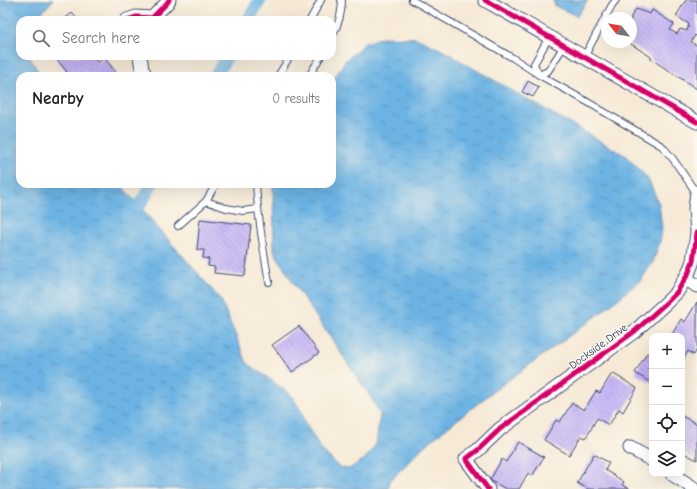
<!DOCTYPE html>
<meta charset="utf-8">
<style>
:root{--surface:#fff;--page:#f6f6f6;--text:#202124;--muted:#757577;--line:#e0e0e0}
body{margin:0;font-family:"Comic Neue",sans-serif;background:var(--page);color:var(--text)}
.controls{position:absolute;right:12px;bottom:12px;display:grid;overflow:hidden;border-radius:8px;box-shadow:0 4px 16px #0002}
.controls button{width:36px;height:36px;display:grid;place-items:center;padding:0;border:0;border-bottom:1px solid var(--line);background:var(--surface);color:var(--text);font:20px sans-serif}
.compass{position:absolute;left:601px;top:12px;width:36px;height:36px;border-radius:50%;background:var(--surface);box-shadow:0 4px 16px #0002;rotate:301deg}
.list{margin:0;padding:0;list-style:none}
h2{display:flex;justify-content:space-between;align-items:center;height:52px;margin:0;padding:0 16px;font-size:17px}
h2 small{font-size:13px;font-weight:400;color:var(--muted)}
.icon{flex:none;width:22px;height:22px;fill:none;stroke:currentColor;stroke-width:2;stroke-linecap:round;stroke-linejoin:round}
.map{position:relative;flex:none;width:697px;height:489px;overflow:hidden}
.search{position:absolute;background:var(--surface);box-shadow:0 4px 16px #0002;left:16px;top:16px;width:320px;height:44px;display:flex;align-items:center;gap:10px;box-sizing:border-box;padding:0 14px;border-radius:12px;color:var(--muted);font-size:15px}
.panel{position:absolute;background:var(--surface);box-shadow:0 4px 16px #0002;left:16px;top:72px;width:320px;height:116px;border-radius:12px}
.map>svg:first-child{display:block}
.water{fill:url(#water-ripples);stroke:#4471a0}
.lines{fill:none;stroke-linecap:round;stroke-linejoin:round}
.canal{stroke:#6cb3e3;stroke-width:13}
.building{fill:url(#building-back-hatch)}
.service-casing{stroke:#3c4b70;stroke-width:8}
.minor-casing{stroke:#3c4b70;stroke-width:15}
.service{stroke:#fff;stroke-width:6}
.minor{stroke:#fff;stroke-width:13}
.cycleway-casing{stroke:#fbf7ec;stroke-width:8}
.cycleway{stroke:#d6006c;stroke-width:5}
.labels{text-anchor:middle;stroke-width:3;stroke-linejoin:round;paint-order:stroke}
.street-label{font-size:11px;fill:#1b2f5e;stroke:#fbf7ec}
</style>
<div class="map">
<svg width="697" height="489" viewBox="0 0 697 489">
<defs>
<pattern id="water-ripples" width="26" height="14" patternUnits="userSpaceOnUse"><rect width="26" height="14" fill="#6cb3e3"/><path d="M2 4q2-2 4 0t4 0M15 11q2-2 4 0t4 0" fill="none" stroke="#5892bb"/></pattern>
<pattern id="building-back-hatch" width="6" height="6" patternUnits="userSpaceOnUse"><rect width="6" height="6" fill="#c4b3f8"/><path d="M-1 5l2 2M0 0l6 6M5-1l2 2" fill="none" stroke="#9e92cc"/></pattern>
</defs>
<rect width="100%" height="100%" fill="#fbf7ec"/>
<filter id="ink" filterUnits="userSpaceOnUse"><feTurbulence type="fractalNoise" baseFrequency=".025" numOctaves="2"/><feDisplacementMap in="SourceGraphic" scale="8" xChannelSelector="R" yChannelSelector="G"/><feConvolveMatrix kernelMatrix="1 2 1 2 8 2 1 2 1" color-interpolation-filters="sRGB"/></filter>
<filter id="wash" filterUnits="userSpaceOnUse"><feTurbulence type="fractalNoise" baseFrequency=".012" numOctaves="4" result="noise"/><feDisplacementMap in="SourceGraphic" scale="16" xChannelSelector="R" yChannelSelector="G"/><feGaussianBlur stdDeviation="0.9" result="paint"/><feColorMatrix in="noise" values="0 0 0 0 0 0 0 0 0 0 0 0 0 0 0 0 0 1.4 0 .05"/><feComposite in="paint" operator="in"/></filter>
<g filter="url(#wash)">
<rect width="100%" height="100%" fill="#f6e9d5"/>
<path class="water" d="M0,0H53L35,20H20V36L18,39L20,42V56H29L41,76H20V184H120L221,300L247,363L290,394L302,412L305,423L322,450L339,467L349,469L365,459L376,444L380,414L372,399L292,281L274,251L273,187L274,184H332V82L345,61L365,43L382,37L416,38L444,51L471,67L588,134L626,156L639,169L648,179L659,204L662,229L660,242L653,262L641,280L598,315L491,393L424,446L390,481L388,489H0Z
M553,0H588L577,16L555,6Z"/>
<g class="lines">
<path class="canal" d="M248,20L260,0
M216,76L227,56
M139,206L152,184"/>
</g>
<g id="blocks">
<path class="building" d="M686,0H697V37L695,35L691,42L697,46V89L651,59V57L628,42H631V17L636,9L650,14L652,10L674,24L670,30L677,34L680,29L687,31L689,24L676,16Z
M72,13L78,20H63Z
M54,56H93L98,63L104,57L117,74L114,76H62L67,72Z
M528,81L539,87L533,97L522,92Z
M200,219L251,225L245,276L214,273L215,267L208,266L209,259L203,258L204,250H197Z
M697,302V349L694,355L688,351L682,362V336H671L681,319L685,322Z
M299,326L319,353L292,372L272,345Z
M647,353L652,356V383L635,373Z
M612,373L637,388L623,412L619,409L609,425L597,418L586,438L581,436L569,455L544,440L556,420L560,422L572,403L584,410L596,391L600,393Z
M682,416L697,424V460L682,452L684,448L682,447Z
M518,442L544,457L532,476L528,473L519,489H506L490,480L502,459L506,462Z
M594,454L609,463L605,470L624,482L622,485L630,489H588L577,483Z"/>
</g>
</g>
<g filter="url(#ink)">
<use href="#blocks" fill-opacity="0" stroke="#3c4b70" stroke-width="1"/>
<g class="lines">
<defs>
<path id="service" d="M412,0L513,58L539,75L584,100L662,146L673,159L697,194
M310,20L321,0
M332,36C339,24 341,15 342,1L341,0
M549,37L534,64L539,75L548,71L564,46
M584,57L612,5L616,0
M278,76L290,56
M309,76L321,56
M256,184C258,217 263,249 269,282
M206,201L216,184
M178,226L206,201L226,208L243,211L257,209"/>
<path id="minor" d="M485,0L697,122
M127,20L136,17L152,18L167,3L169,0
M140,56L142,69L146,76
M697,192L695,209L697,232
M685,278L697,286
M630,448L652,460
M672,474L692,487L694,489
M488,489L466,459L478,450L500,429L635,331L667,302L677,292L688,274L693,261L697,233"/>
</defs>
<use href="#service" class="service-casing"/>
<use href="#minor" class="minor-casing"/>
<use href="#service" class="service"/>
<use href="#minor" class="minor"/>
<defs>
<path id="cycleway" d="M485,0L697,122
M127,20L136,17L152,18L167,3L169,0
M488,489L466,459L478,450L500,429L635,331L667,302L677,292L688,274L693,261L697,233"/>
</defs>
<use href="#cycleway" class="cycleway-casing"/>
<use href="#cycleway" class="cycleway"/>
</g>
</g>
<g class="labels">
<g class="street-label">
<text transform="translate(598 346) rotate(-36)" y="4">Dockside Drive</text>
</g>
</g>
</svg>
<div class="controls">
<button>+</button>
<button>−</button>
<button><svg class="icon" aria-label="locate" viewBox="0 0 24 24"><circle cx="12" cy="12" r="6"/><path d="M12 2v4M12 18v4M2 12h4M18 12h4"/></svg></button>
<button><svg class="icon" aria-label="layers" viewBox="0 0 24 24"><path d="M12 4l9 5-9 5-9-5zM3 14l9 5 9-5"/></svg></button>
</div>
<svg class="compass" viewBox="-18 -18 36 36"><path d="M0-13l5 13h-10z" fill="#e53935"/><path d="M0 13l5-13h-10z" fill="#757577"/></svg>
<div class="search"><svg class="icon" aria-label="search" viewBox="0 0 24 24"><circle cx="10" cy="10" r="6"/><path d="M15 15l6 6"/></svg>Search here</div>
<section class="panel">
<h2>Nearby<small>0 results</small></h2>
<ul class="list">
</ul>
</section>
</div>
